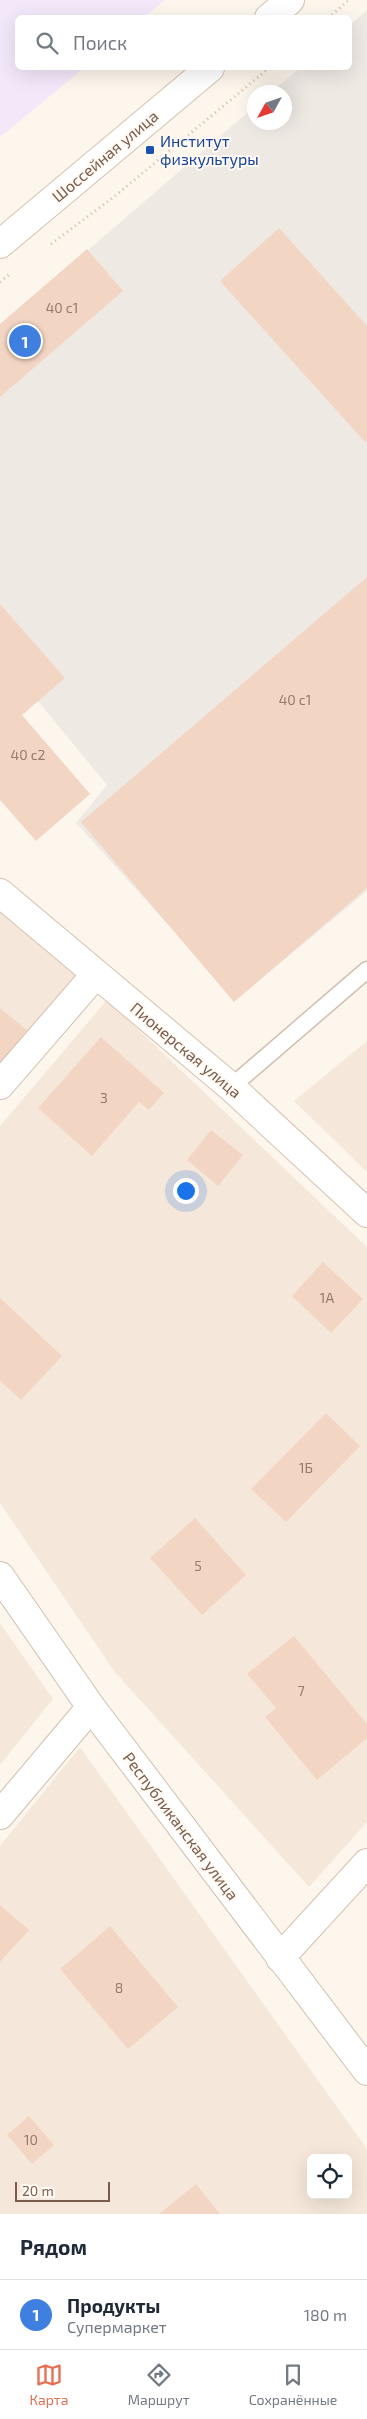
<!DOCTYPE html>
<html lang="ru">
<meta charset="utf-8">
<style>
:root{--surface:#fff;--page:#f6f6f7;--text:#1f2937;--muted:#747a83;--line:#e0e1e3;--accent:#e76f51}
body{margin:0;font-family:"Exo 2",sans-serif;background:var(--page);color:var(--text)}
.controls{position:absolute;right:15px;bottom:15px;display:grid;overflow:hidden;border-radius:8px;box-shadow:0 5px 20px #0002}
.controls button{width:45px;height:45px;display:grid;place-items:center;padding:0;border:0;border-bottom:1px solid var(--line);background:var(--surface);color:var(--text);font:25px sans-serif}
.compass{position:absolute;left:247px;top:85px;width:45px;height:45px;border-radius:50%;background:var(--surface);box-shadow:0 5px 20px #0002;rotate:230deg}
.scale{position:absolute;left:15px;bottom:12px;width:95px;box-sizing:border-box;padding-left:5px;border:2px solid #7a5c4d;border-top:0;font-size:14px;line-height:18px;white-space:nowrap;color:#7a5c4d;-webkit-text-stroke:4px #fffaf3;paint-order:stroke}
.you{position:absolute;left:185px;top:1190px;width:18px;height:18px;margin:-12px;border:4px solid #fff;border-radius:50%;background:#1a73e8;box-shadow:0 0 0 8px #1a73e833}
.badge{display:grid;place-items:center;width:32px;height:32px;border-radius:50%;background:var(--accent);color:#fff;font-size:16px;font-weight:700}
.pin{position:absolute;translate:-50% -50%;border:2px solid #fff;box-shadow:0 1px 5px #0006}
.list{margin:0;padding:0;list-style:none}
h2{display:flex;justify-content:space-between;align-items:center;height:65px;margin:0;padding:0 20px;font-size:21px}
h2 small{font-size:16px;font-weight:400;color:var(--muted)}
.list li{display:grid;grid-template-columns:32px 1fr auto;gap:15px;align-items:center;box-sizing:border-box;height:70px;padding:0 20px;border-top:1px solid var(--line)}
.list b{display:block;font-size:19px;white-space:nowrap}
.list p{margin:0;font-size:16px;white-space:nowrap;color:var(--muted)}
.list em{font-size:16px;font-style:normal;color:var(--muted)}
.icon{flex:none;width:28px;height:28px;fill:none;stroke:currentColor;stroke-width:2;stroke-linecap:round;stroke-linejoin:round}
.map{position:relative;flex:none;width:367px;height:2214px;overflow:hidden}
.search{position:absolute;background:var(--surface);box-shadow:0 5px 20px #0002;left:15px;right:15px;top:15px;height:55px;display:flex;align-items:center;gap:12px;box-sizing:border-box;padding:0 18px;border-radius:8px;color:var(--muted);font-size:19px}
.sheet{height:135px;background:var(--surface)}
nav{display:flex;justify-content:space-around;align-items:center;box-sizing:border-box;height:70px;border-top:1px solid var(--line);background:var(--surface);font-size:14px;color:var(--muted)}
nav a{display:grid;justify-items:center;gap:2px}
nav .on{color:var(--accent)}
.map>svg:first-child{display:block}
.residential{fill:#f5e8da;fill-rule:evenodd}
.industrial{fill:#efe9e4}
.education{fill:#f3e8fa}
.building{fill:#f3d5c3}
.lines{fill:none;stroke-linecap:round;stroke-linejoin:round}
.lane-casing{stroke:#d1beb0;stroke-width:19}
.street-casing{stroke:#d1beb0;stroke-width:30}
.secondary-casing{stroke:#d6c0b0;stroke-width:30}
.path{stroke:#d9b8a5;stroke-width:3;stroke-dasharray:1 4;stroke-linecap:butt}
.lane{stroke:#fff;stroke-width:16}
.street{stroke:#fff;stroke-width:28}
.secondary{stroke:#fff;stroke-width:28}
.transit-dot{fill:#1a4fb4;stroke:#fffaf3;stroke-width:2}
.labels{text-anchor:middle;stroke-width:4;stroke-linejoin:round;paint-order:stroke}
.number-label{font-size:14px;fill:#987a6a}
.transit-label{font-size:16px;fill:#164399;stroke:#fffaf3;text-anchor:start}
.street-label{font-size:16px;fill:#7a5c4d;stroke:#fffaf3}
</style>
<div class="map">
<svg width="367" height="2214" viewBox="0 0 367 2214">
<rect width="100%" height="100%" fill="#fdf6ec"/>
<path class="residential" d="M0,893L92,967L0,1070Z
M107,1000L367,1247V1822L309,1887L114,1671L0,1503V1126Z
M367,1041V1172L294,1101Z
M0,1623L53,1699L0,1765Z
M80,1747L367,2149V2214H0V1846ZM311,2158H348V2195H311Z"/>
<path class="industrial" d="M367,10V891L236,1000L76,823L107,785L0,655V326L254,107L255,122H284V92H271L300,68H350V25Z"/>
<path class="education" d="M0,0H165L144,17L18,18V68H84L0,137Z"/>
<path class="building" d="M279,228L367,326V441L365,442L220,281Z
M87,249L123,291L0,397V324Z
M367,577V888L234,1002L81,822Z
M0,604L65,678L22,715L90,794L36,841L0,800Z
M0,1008L27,1030L0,1064Z
M101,1037L164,1093L149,1110L139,1102L92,1156L38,1108Z
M211,1130L243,1155L218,1186L187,1160Z
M323,1262L363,1299L331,1333L292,1296Z
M0,1298L62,1356L21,1400L0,1381Z
M326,1413L360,1446L286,1522L251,1489Z
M195,1518L246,1575L202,1615L150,1558Z
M294,1636L367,1724V1738L317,1780L265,1717L276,1708L247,1674Z
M0,1905L29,1930L0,1962Z
M110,1926L178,2007L128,2049L60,1969Z
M29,2116L54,2145L32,2164L7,2135Z
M196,2184L220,2214H159Z"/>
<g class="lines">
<defs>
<path id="lane" d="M231,1087L367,970"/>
<path id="street" d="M0,1085L96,974
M0,1576L91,1707L367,2071
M0,1815L91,1707"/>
<path id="secondary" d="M269,18L290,0
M0,244L210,68
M0,893L231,1087L367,1213
M280,1958L367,1863"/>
</defs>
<use href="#lane" class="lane-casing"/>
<use href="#street" class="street-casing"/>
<use href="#secondary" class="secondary-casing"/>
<path class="path" d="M328,18L349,0
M51,244L115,196L269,68
M0,282L11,273"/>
<use href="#lane" class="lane"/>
<use href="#street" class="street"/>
<use href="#secondary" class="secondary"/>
</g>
<rect class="transit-dot" x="145" y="145" width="10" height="10" rx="2.5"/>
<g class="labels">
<g class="number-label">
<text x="62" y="313">40 с1</text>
<text x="295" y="705">40 с1</text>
<text x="28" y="760">40 с2</text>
<text x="104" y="1103">3</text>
<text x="327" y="1303">1А</text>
<text x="306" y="1473">1Б</text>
<text x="198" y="1571">5</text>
<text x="301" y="1696">7</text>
<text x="119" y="1993">8</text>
<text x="31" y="2145">10</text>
</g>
<g class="transit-label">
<text x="160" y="147">Институт<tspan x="160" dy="18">физкультуры</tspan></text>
</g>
<g class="street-label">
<text transform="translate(105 156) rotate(-40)" y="6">Шоссейная улица</text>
<text transform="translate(186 1050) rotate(40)" y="6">Пионерская улица</text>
<text transform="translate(181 1826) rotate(53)" y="6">Республиканская улица</text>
</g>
</g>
</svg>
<div class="controls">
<button><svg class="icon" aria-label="locate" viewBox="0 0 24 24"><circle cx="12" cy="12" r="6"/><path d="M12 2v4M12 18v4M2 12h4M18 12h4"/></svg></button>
</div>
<svg class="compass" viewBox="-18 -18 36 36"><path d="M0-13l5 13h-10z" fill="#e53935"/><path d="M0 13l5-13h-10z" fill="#747a83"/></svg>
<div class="scale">20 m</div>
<div class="you"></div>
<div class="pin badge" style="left:25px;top:341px;background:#3f7fe0">1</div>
<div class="search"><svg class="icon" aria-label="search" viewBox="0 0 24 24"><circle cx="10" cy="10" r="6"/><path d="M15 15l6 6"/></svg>Поиск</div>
</div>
<section class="sheet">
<h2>Рядом<small></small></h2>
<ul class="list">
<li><span class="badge" style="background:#3f7fe0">1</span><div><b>Продукты</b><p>Супермаркет</p></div><em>180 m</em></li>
</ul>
</section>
<nav>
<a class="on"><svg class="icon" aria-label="map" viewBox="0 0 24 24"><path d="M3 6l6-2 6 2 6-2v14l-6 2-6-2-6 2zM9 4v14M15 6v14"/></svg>Карта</a>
<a><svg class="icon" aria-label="directions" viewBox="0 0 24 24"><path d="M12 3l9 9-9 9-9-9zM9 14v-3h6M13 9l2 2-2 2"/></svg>Маршрут</a>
<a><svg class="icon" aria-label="saved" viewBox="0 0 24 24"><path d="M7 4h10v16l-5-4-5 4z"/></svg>Сохранённые</a>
</nav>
